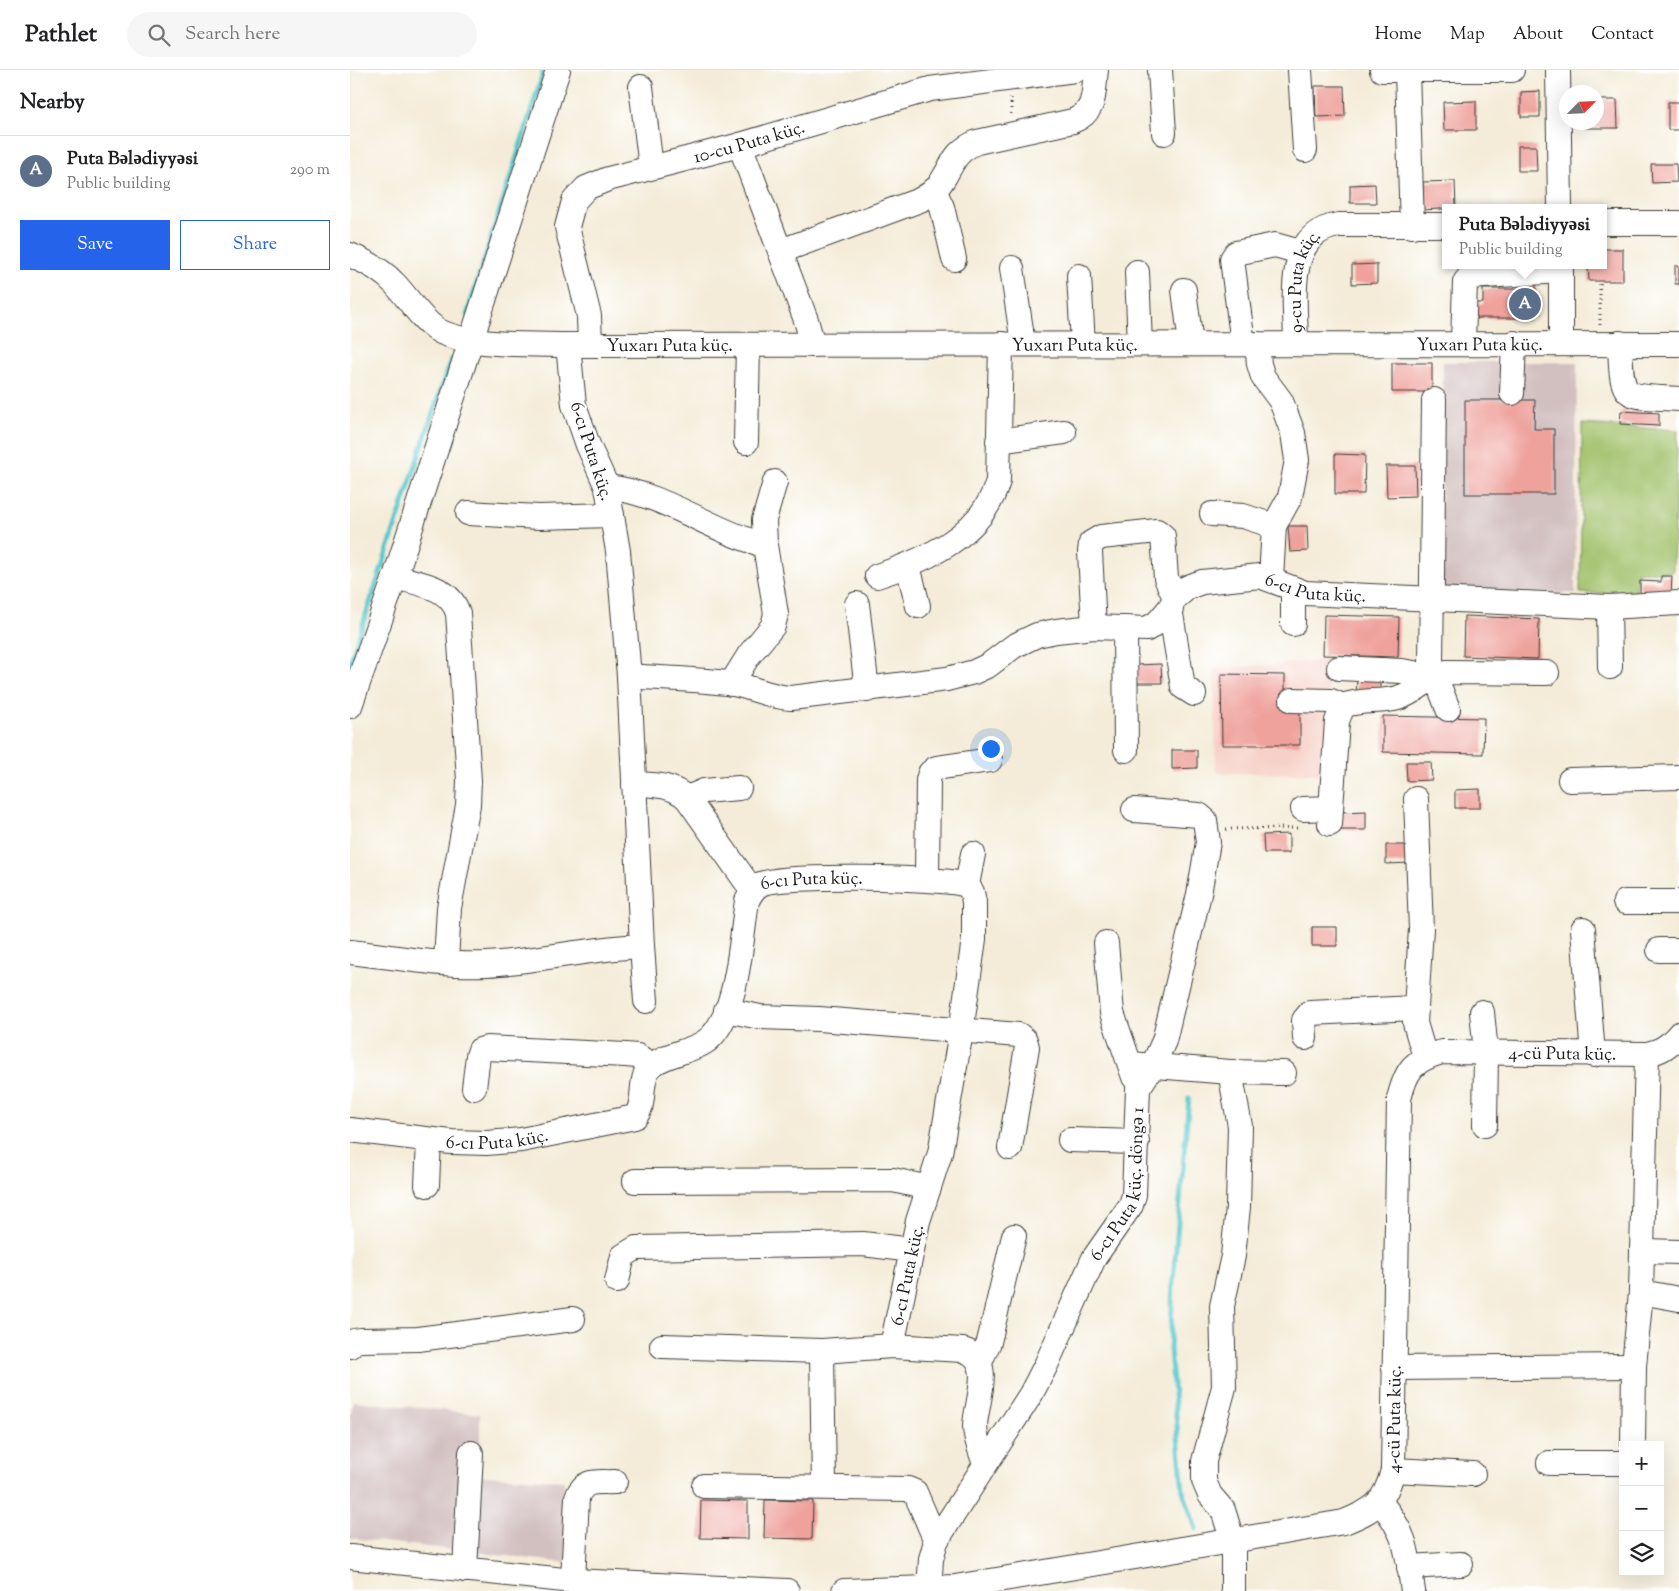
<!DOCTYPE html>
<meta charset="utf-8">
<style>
:root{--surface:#fff;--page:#f6f6f6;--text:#202124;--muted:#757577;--line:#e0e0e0;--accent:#2563eb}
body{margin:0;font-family:"Sorts Mill Goudy",serif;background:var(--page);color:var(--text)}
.controls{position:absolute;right:15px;bottom:15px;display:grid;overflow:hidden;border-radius:0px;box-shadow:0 5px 20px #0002}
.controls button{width:45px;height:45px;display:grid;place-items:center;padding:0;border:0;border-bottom:1px solid var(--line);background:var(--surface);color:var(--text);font:25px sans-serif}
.compass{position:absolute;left:1209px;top:15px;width:45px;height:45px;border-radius:50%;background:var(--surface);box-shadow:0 5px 20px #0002;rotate:66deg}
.you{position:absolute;left:640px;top:678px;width:18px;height:18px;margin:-12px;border:4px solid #fff;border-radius:50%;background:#1a73e8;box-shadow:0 0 0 8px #1a73e833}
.badge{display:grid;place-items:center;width:32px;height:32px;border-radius:50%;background:var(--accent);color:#fff;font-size:16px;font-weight:700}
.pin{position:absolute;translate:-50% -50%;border:2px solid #fff;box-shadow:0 1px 5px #0006}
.popup{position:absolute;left:1092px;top:134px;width:165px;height:65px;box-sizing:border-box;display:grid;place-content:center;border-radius:0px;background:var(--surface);filter:drop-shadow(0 1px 4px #0005);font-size:16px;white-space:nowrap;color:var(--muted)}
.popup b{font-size:19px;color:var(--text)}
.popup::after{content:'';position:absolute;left:50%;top:100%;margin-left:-10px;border:10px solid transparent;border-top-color:var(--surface)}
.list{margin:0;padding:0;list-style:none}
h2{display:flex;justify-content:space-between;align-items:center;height:65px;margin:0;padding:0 20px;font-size:21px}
h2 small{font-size:16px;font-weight:400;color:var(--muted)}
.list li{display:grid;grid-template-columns:32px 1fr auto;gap:15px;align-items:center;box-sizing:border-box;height:70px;padding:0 20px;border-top:1px solid var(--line)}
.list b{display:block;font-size:19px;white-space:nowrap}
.list p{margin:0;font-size:16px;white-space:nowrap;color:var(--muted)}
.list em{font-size:16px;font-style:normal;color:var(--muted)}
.actions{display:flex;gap:10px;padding:15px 20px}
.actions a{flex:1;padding:11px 0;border:1px solid var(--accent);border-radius:0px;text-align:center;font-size:18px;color:var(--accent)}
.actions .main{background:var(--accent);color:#fff}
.icon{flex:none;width:28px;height:28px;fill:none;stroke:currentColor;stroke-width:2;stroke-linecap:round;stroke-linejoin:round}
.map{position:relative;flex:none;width:1329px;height:1521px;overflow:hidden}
header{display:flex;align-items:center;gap:30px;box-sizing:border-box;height:70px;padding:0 25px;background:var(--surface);border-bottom:1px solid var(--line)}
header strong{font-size:24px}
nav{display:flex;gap:28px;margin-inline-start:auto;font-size:18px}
.search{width:350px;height:45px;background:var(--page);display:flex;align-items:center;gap:12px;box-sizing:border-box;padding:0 18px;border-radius:28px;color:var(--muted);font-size:19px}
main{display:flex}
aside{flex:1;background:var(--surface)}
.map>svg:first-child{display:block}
.built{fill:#f7d1c8}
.industrial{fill:#d2bfc0}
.green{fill:#a1c16a;stroke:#5e6e43}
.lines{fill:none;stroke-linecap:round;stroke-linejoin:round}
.stream{stroke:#59c7cc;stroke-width:5}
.building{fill:#efa29c}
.minor-casing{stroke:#3c3b38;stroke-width:26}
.path{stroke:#3c3b38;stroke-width:3;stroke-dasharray:1 4;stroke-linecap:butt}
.minor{stroke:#fff;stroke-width:24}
.labels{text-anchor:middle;stroke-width:4.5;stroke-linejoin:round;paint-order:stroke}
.street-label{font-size:18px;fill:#1c1c1c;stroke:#fff}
</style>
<header>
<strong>Pathlet</strong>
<div class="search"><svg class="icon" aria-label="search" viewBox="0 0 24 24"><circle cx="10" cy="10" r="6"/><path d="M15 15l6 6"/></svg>Search here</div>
<nav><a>Home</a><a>Map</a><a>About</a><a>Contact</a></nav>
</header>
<main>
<aside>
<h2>Nearby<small></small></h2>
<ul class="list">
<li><span class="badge" style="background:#5c6f8a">A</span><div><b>Puta Bələdiyyəsi</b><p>Public building</p></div><em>290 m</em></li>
</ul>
<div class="actions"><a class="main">Save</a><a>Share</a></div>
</aside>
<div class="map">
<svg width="1329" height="1521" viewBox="0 0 1329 1521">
<rect width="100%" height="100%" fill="#fff"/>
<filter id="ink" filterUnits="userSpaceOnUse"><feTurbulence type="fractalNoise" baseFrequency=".02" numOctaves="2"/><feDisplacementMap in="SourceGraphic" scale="10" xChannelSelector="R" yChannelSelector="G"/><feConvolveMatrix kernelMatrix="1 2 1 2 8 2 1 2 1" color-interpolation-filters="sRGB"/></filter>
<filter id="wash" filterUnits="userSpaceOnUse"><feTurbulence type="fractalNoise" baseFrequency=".0096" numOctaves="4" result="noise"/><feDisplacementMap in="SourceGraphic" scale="20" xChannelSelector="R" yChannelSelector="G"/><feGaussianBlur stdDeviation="1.12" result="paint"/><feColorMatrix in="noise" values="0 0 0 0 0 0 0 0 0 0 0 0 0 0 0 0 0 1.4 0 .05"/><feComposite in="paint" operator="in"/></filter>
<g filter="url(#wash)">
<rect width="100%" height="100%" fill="#f4ecd8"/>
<path class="built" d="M979,590L977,704L866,703L864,599Z"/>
<path class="industrial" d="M1093,292H1227L1225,523H1090Z
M3,1331L130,1344V1406L214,1410L217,1493L0,1468V1348Z"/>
<path class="green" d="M1232,354L1328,360L1323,502H1287L1286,524L1230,523Z"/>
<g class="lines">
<path class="stream" d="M117,245L194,0
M0,593L101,289
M839,1028L823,1211L820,1280L833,1421L846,1459"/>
</g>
<g id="blocks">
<path class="building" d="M965,16H994L995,46L966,47Z
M1190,21V47H1171V22Z
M1246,30H1267L1268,58H1235V52H1246Z
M1126,31V60H1094L1093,32Z
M1318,32H1329V60H1318Z
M1168,76H1186L1187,101H1168Z
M1301,94H1326L1327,112L1302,113Z
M1105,111L1106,138L1073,140V112Z
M1025,114L1026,133H1000V115Z
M1254,179H1273V211H1239L1238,195H1254Z
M1027,194V213L1002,214V195Z
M1325,196H1329V214H1325Z
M1172,211H1186V248H1122V233H1133V219H1173Z
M1042,293H1082V322H1042Z
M1115,330H1185L1184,359H1204V424H1115Z
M1271,341L1309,343V356L1270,354Z
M985,384L1015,385L1014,424H985Z
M1036,396H1065L1066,426L1037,427Z
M938,456H957L958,481L940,482Z
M1311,506H1322L1321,525L1290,524V511L1311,512Z
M974,545L1049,547L1048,587L973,585Z
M1114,546L1189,549L1188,589L1113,586Z
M811,594L812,613H787L786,595Z
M871,604L935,605V639H950V675H872Z
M1007,609H1030V623H1006Z
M1033,646L1134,648L1133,684L1033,682Z
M822,680H847V698L822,699Z
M1056,692H1081L1082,710L1057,711Z
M1130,719V738H1105V720Z
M1016,741V760H991V742Z
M939,764V783H914L913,765Z
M1036,775H1061V793L1036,794Z
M962,857H987V876H962Z
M351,1430L398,1431V1469L350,1468Z
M415,1430L463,1431L462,1469L414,1468Z"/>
</g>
</g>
<g filter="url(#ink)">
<use href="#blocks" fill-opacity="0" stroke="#3c3b38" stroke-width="1"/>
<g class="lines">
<defs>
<g id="minor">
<path d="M810,0L814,63"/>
<path d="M950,0L955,80"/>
<path d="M1032,0H1162"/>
<path d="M1208,0L1210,138"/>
<path d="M1057,1L1062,156"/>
<path d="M291,17L301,97"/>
<path d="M390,75L456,250L463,275"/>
<path d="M584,120L592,137L604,189"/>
<path d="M1254,153H1329"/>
<path d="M431,181L570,130C575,127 580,124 584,121C602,103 599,83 627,72L723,51C747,41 743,23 746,0"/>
<path id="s1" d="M0,185C17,192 32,200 45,214C58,228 70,248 86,259C112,277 186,274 218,275L1329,274"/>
<path d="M1211,195V273"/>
<path d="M662,198L673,274"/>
<path d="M787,202L790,274"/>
<path d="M729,206L733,274"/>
<path d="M834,220L841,274"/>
<path d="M1113,273L1115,212L1119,207L1211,201"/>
<path d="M1270,273C1272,333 1272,325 1329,329"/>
<path d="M893,274L882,189L886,183L925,175L950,182"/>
<path d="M907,274L909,294L913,307L931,331L943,363L947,390L940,427L924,456L921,509"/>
<path id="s2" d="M946,274C946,231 933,163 989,155H1096"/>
<path id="s3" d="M240,275L239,246L217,157L224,131L236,118L258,109L390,75L580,19L725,0"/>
<path d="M1162,323L1164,273"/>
<path d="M1084,330L1081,595L1098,639"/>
<path d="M648,371L714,362"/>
<path d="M396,372L398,275"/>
<path d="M257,417C314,423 360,461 415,475"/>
<path d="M118,443L189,447L262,445"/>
<path d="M862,444L893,446L924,456"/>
<path d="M558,496L568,536"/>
<path d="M527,506C576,490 633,465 648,411L651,274"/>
<path d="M45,507C70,514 99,516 108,543L119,710L118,735L99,838L96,892"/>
<path d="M943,520V554"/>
<path d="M507,534L517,620"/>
<path d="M1259,537L1260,597"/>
<path d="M820,538L833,617L844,624"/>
<path d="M744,557L740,482L741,473L751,467L807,461L813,466L816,508L825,528"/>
<path d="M775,558L776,680"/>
<path d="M989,598L1052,601L1064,603L1073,613"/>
<path id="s4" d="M279,606C314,609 350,609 384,614C404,618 421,627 441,628L597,609L624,602L639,595L664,576L687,565L706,561L744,557L797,559L807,553L820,538L825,528L838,517L852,512L910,506L955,523L1259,537L1329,533"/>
<path d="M381,614L399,585L423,556L426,544L415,475L414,450L425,412"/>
<path d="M942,630L981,631L993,636"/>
<path d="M0,636L45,507L208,0"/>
<path d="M1220,710L1329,707"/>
<path d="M284,714C305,715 320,714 337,728L402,820"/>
<path d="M337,728L354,721L389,718"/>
<path d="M1066,729L1071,859L1065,953L1075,987"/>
<path d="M953,739L981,738"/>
<path d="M980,754L987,651L993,636C1010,629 1030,633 1048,628C1066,623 1077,607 1096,602L1197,603"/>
<path d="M577,809L578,710L580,703L586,698L640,690"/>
<path d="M617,815L623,784"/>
<path d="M1275,832H1329"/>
<path d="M1233,859L1243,985"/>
<path d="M756,873L762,943L784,1007"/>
<path d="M292,876L296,931"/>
<path d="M1309,880H1329"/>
<path d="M0,882C45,887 91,896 137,894C189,891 240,878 292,876L279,606L268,481L257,417L238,375L224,335L218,275"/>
<path d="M376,940L410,947L469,949L669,965L675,970L677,977L660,1078"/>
<path d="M1132,942L1136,983L1135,1055"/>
<path d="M955,968L954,950L960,943L1065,938"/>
<path d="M780,994L880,1002L890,1056L888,1137L883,1186L872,1236L874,1317L854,1391V1411L860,1425L873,1440L883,1472V1521"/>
<path d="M880,1002L934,1003"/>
<path d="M124,1018L128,986L130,980L137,978L276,985L287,986L302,995"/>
<path id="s5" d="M0,1060L101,1072L137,1073L171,1070L285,1047C297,1033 288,1010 300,997C311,985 340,982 355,972C388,950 391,868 397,831C400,824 403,818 411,814C432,804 593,807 617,815L622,822L624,832V869L611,962L590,1083L568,1151L542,1276"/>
<path d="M720,1070L787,1072"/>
<path d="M285,1111L543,1110L579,1118"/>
<path d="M77,1115L79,1070"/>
<path d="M1292,1181L1329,1182"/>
<path d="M267,1211L273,1186L286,1178L513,1174L562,1180"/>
<path d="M1291,1222L1329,1229"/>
<path d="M0,1276L4,1271L11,1270L68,1269L223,1249"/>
<path d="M312,1276L472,1281L542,1276L613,1280C646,1289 626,1331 625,1356C625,1369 631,1382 635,1394"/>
<path d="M472,1281L474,1416"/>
<path d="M630,1292L639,1272L664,1166"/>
<path d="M1044,1298L1284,1296"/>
<path d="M1283,1375L1284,1296L1291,1222L1297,984"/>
<path d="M1199,1393H1273"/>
<path d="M1043,1400L1123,1404"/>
<path d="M354,1416L558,1419L565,1422L586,1471"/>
<path d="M1030,1432C1057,1464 1057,1481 1063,1521"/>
<path d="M0,1487L223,1511L437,1521"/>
<path d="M1059,1497L1111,1494"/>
<path d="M115,1500L121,1383"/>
<path d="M223,1511L227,1427C235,1408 246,1413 265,1412"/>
<path id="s6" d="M579,1519L581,1489L586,1471L681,1324L696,1295L744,1188L781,1135L784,1125L788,1018L802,997L814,971L849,824L858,772L855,750L849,745L784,740"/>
<path id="s7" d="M494,1521L605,1517L994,1452C1024,1440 1035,1433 1043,1400L1049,1029C1056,1000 1063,990 1092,982L1297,984C1312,981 1320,975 1329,964"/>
</g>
</defs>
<use href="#minor" class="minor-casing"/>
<path class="path" d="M661,28V47
M1250,255V211
M876,759L947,758"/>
<use href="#minor" class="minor"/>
</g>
</g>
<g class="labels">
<g class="street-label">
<text dy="6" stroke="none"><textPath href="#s3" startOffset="335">10-cu Puta küç.</textPath></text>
<text dy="6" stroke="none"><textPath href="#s2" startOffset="65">9-cu Puta küç.</textPath></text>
<text dy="6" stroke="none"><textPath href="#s1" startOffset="1161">Yuxarı Puta küç.</textPath></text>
<text dy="6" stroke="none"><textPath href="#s1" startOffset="756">Yuxarı Puta küç.</textPath></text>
<text dy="6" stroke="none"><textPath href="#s1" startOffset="351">Yuxarı Puta küç.</textPath></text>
<text transform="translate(242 381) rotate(72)" y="6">6-cı Puta küç.</text>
<text dy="6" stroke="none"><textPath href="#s4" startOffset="724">6-cı Puta küç.</textPath></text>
<text dy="6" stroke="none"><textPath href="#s5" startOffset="626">6-cı Puta küç.</textPath></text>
<text dy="6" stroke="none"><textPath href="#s7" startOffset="1141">4-cü Puta küç.</textPath></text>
<text dy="6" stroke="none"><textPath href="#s5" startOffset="148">6-cı Puta küç.</textPath></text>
<text dy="6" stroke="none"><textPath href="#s6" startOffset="455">6-cı Puta küç. döngə 1</textPath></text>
<text transform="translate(557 1205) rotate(-78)" y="6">6-cı Puta küç.</text>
<text dy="6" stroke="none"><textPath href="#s7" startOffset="632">4-cü Puta küç.</textPath></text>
</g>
</g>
</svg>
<div class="controls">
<button>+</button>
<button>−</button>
<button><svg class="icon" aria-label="layers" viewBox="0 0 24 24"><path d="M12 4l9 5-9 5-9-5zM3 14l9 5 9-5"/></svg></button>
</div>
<svg class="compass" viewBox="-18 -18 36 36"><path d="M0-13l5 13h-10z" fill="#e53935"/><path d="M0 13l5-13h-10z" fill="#757577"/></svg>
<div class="you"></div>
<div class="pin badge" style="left:1175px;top:234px;background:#5c6f8a">A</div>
<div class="popup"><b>Puta Bələdiyyəsi</b>Public building</div>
</div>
</main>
